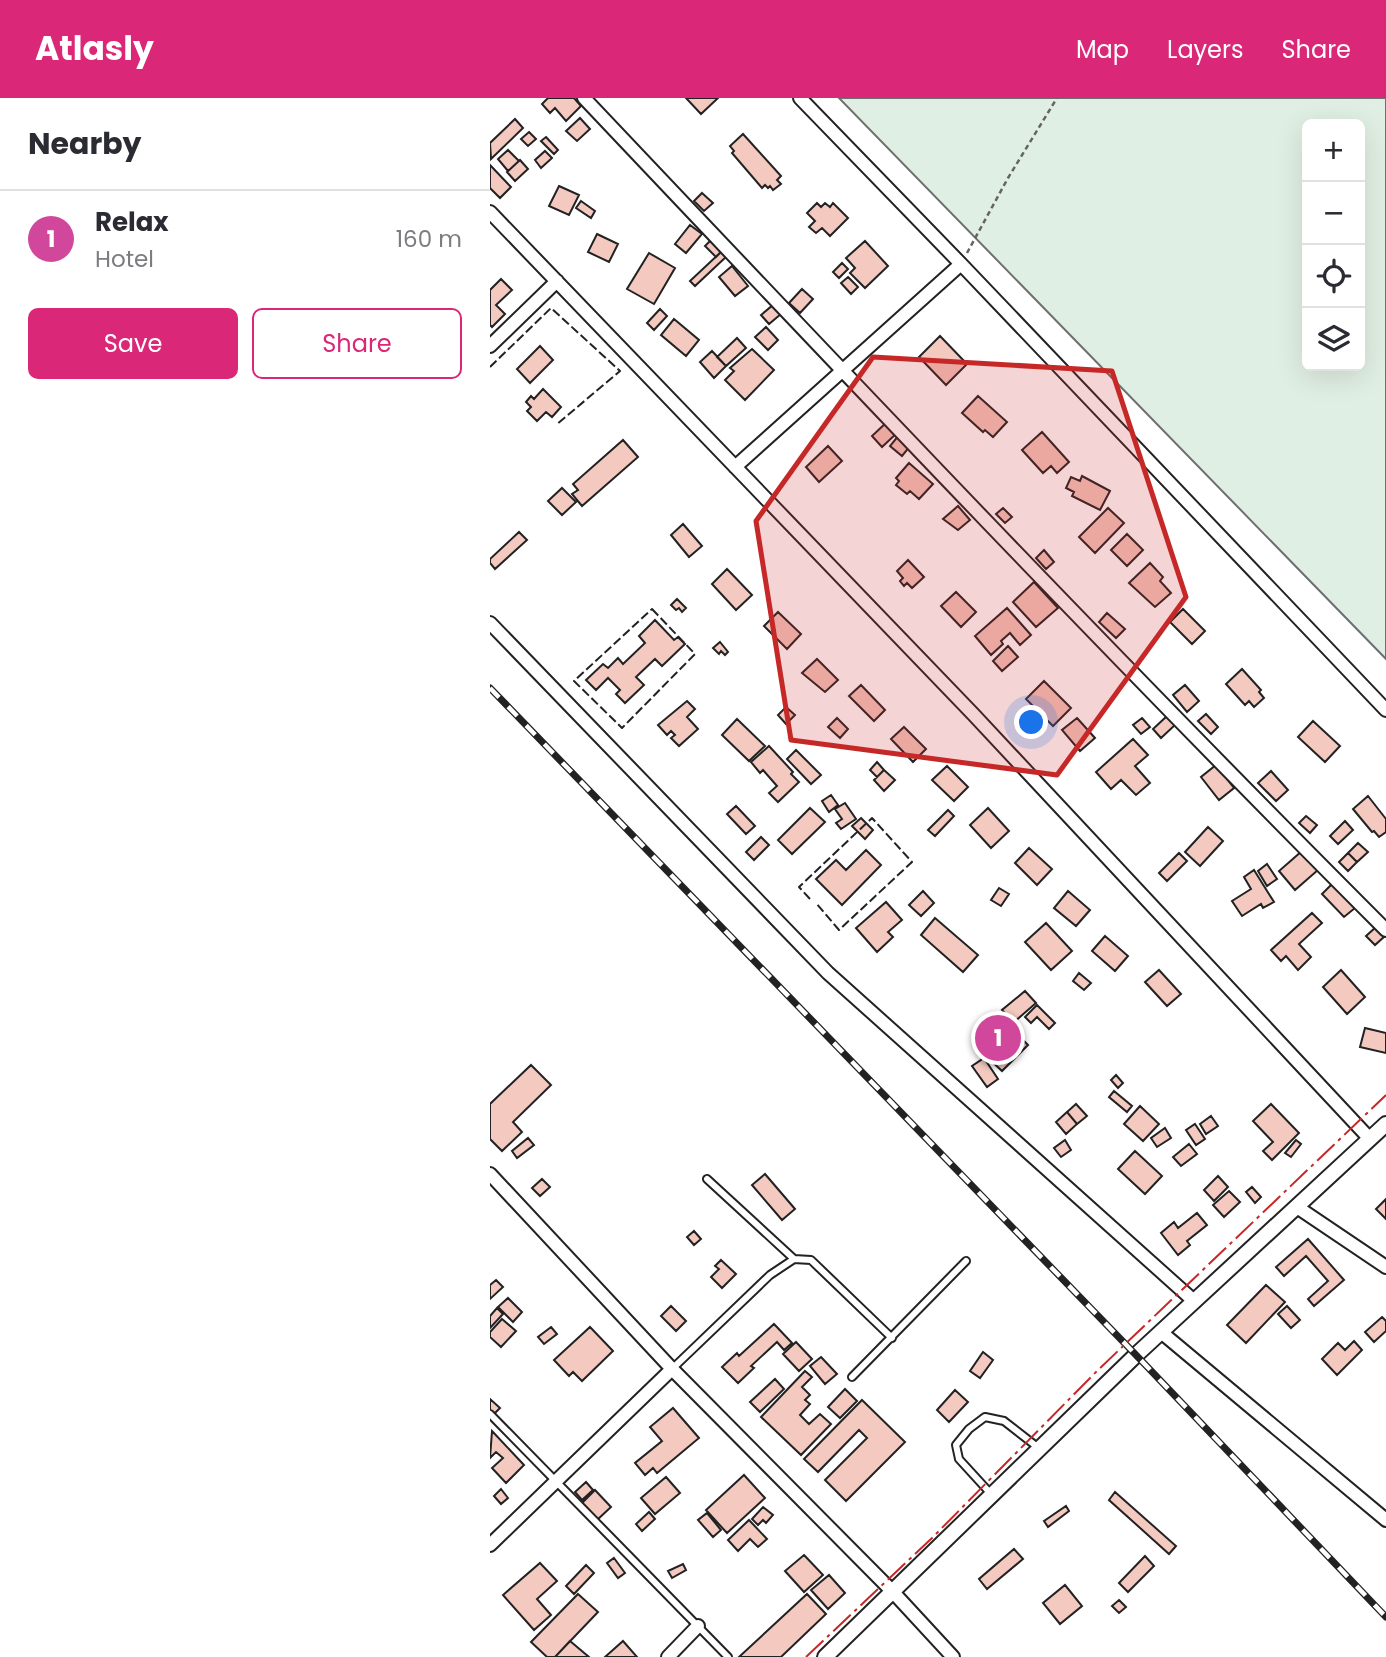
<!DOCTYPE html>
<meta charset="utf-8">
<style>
:root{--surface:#fff;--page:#f2f2f3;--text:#2b2b33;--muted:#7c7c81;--line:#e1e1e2;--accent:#db2777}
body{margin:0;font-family:Poppins,sans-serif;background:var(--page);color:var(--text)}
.controls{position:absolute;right:21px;top:21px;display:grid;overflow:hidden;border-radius:10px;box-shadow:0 7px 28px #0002}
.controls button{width:63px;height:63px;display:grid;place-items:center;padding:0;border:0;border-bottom:2px solid var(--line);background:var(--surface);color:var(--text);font:35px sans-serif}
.you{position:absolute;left:542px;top:625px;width:24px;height:24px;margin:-18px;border:5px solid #fff;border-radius:50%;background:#1a73e8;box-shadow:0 0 0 10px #1a73e833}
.badge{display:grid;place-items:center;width:46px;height:46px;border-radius:50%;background:var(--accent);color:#fff;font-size:23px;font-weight:700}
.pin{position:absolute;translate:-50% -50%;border:4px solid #fff;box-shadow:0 2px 7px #0006}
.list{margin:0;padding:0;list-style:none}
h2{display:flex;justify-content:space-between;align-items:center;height:91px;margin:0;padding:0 28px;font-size:30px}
h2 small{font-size:23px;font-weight:400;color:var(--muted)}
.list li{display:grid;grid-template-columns:46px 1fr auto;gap:21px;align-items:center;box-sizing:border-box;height:98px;padding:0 28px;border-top:2px solid var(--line)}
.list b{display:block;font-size:26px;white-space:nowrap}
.list p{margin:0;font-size:23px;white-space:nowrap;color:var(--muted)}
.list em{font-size:23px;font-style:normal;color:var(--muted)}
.actions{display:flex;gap:14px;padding:21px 28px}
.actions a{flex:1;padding:16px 0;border:2px solid var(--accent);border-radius:10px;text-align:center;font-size:24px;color:var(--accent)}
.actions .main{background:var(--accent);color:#fff}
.icon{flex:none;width:38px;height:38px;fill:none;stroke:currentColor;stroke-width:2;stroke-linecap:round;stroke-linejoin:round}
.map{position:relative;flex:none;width:896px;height:1559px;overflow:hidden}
header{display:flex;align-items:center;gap:42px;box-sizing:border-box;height:98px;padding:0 35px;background:var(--accent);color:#fff}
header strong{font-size:33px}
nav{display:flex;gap:38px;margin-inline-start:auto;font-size:24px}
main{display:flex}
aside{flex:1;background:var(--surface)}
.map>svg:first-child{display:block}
.green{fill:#e0efe3;stroke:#6f6f6f;stroke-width:2;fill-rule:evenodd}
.building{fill:#f3c9c0;stroke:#222;stroke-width:2}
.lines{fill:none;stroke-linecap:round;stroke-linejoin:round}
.service-casing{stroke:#222;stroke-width:10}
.minor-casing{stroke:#222;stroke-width:16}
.tertiary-casing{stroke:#222;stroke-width:18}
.path{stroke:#646464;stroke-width:2.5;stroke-dasharray:5 3.5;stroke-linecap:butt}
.service{stroke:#fff;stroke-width:6}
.minor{stroke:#fff;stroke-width:12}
.tertiary{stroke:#fff;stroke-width:14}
.rail-casing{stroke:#222;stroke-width:7}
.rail{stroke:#fff;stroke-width:4.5;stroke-dasharray:13;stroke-linecap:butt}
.fence{stroke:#222;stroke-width:2;stroke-dasharray:9 3.5;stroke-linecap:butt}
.power{stroke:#c62828;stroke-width:2;stroke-dasharray:24 5 3.5 5;stroke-linecap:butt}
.marked{fill:#c62828;fill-opacity:0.2;stroke:#c62828;stroke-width:5;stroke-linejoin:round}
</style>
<header>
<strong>Atlasly</strong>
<nav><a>Map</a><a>Layers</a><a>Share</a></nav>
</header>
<main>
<aside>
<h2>Nearby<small></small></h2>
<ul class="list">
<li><span class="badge" style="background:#d1479c">1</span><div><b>Relax</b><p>Hotel</p></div><em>160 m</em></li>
</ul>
<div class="actions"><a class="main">Save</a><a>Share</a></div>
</aside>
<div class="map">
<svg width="896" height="1559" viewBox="0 0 896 1559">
<rect width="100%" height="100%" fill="#fff"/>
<path class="green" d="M349,0H896V561ZM817,26H870V268H817Z"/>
<path class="building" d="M58,0H84L91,8L76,23L65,10L60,15L52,6Z
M196,0H228L211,16Z
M90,20L100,31L87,43L76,33Z
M25,21L33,30L1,61L0,45Z
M39,34L46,41L38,48L31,41Z
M253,36L291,78L287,82L291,86L283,92L280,88L278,90L275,87L272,90L242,55L244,53L240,48Z
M56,39L68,52L64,56L51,43Z
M18,52L29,63L18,73L8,61Z
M55,53L62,60L51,70L45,62Z
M30,62L38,71L25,83L17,74Z
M0,67L21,89L10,100L0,90Z
M69,88L89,97L79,117L59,108Z
M212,95L223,105L214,113L204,103Z
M91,103L105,113L101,120L86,110Z
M327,105L331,109L335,105L340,109L343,105L358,120L340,138L332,130L326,135L319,129L325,123L317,115Z
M200,127L212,136L196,155L185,146Z
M107,136L128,146L119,164L98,154Z
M222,141L232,153L226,159L215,148Z
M375,143L398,168L375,190L360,175L365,170L356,160Z
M232,153L237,158L205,188L200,183Z
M159,155L185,170L164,206L137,191Z
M352,165L358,171L349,180L343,174Z
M242,168L258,188L245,198L229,179Z
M358,179L368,189L361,196L351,185Z
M11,181L22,192L6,207L15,216L2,229L0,227V192Z
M312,191L323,201L310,215L299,205Z
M283,207L291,216L279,226L271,217Z
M170,211L177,218L164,232L157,225Z
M184,221L209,242L196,258L171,237Z
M276,229L288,242L278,252L265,239Z
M450,238L477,266L456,287L429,259Z
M247,240L256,250L236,268L227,259Z
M50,248L63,262L40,285L27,271Z
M262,251L284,272L255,302L235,282L244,273L240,270Z
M222,253L236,268L224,280L210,264Z
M53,291L71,309L62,319L56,314L47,323L37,313L41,309L36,304L41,298L44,301Z
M488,298L517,324L503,339L495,332L493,334L472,315Z
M398,323L408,334L392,349L382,338Z
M552,334L579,364L567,375L561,368L553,375L532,352Z
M409,337L421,347L412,358L400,348Z
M133,342L148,359L92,408L82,396L88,392L83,386Z
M338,348L352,363L329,384L316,369Z
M419,365L443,386L429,401L420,393L417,396L406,387L409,383L406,380Z
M592,378L620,393L610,412L582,398L584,394L576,390L581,379L590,383Z
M72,390L86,404L72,417L58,403Z
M468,408L480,422L468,432L453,421Z
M513,410L522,419L515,425L506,416Z
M618,410L634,425L605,455L589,439Z
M193,426L212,448L199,459L181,437Z
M29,434L37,442L5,471L0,465V461Z
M637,436L653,452L637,468L621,452Z
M554,452L564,464L556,471L546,460Z
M418,462L434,479L422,490L417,485L414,488L410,483L413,480L407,473Z
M660,465L673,479L670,483L681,495L665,509L639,485Z
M237,471L262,497L246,512L222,486Z
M544,484L568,510L546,529L523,504Z
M466,494L486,514L471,529L451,508Z
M187,501L196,510L192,514L189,510L186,512L181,507Z
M517,510L541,537L530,547L520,535L511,543L513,546L501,557L485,538Z
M693,511L715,533L702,546L680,524Z
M288,514L311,536L297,551L274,528Z
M617,515L635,531L626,540L609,524Z
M165,522L184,542L188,539L195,546L172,568L165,561L146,579L154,587L135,605L126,596L130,592L118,580L106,592L96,582L113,566L118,570L128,560L133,566L155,545L149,538Z
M230,544L238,554L235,557L231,553L229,556L223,550Z
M518,548L528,559L512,573L503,563Z
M327,561L348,582L335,594L312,575Z
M752,571L771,592L769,594L774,600L764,609L759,603L755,607L736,586Z
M554,583L581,610L563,628L536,601Z
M371,587L395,612L384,623L359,598Z
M695,587L709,603L697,614L683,597Z
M197,603L205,611L197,619L208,631L189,648L181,640L185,637L181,633L177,637L168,627Z
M296,609L305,617L296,626L288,617Z
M716,616L728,629L721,636L708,623Z
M677,618L685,627L671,640L663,631Z
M347,620L358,631L350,640L338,629Z
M587,620L605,640L590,653L572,632Z
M652,620L660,629L651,636L643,627Z
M247,621L275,648L259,663L232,637Z
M823,623L850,648L835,664L808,639Z
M414,629L436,651L423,664L401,641Z
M643,641L658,657L645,668L660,685L646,697L631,682L621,691L606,674Z
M279,648L303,674L301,676L309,684L288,704L279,695L287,688L273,672L270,675L261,664Z
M306,652L331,677L321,686L297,661Z
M387,664L394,672L387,679L380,672Z
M726,667L744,690L729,702L711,679Z
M457,668L478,689L464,703L442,682Z
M394,672L405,682L394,693L384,682Z
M781,673L798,692L786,703L768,685Z
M341,697L348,707L339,714L332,703Z
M878,698L896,721V734L889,739L884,733L882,734L863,711Z
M355,705L366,721L351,731L346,725L352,721L345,711Z
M246,708L265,728L256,736L237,716Z
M320,710L335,724L302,756L288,742Z
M498,710L519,733L501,750L480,727Z
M458,712L464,718L445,738L438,732Z
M816,718L827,727L820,735L809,725Z
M371,720L383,732L375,741L362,728Z
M855,723L863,732L848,746L840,738Z
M718,729L733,743L710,768L695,754Z
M271,739L279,747L264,762L256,754Z
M868,745L878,754L867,764L858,755Z
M539,750L562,771L547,787L525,765Z
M376,752L391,767L352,807L326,781L346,762L356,772Z
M812,753L828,772L805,792L789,773Z
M689,755L697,763L677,783L669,775Z
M858,755L867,764L858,773L849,764Z
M777,766L787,781L777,788L768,773Z
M764,772L784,804L773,810L771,806L752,818L742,803L761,791L754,779Z
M842,786L865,810L854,819L832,796Z
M509,790L519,796L511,808L501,802Z
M433,793L444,805L431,818L419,807Z
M578,793L600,812L586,828L564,810Z
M396,804L412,822L398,834L403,839L387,854L366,830Z
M822,815L832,825L809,846L821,859L808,872L796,858L791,863L781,852Z
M445,820L488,857L473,874L431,837Z
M556,825L582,853L561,872L535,844Z
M886,829L895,838L885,847L876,838Z
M615,838L638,858L625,873L602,853Z
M669,872L691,896L677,908L655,884Z
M851,872L875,899L857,916L833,889Z
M589,875L601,885L594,892L583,883Z
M535,893L546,905L523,925L512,912Z
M547,907L565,925L559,931L547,919L541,925L535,919Z
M521,930L538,947L512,973L495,957Z
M875,930L896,935V955L870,949Z
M494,960L508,981L497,989L482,968Z
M41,967L61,987L23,1024L32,1034L12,1053L0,1041V1006Z
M626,977L633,985L628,990L621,982Z
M624,993L642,1008L637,1014L619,999Z
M586,1006L597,1018L587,1026L577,1014Z
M781,1006L809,1035L782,1062L773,1053L783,1044L763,1023Z
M650,1008L669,1026L653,1043L634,1026Z
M577,1014L587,1026L576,1036L566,1024Z
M721,1018L728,1028L716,1036L710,1026Z
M705,1026L715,1041L706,1047L696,1032Z
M675,1030L681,1040L667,1049L661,1040Z
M38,1040L44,1047L27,1060L22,1053Z
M575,1042L581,1052L571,1059L564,1050Z
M806,1042L811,1046L801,1059L795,1055Z
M699,1046L707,1056L691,1068L683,1059Z
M645,1053L672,1078L655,1096L628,1071Z
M275,1076L305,1111L292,1122L262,1087Z
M728,1078L738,1089L724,1103L714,1092Z
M52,1081L60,1089L50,1098L42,1090Z
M762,1089L771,1099L765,1105L756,1094Z
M739,1093L750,1104L734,1119L723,1107Z
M896,1101V1121L886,1111Z
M707,1115L717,1127L697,1143L700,1147L688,1157L671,1135L684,1124L688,1130Z
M204,1133L211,1141L204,1147L197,1139Z
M818,1141L854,1182L824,1208L818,1201L838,1183L816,1158L794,1178L786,1169Z
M231,1162L246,1176L232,1190L221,1179L229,1171L225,1168Z
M6,1182L13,1189L0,1201V1187Z
M776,1187L795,1204L756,1245L737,1227Z
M18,1200L32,1214L23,1224L8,1209Z
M181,1208L196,1223L186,1233L171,1218Z
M797,1208L810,1222L801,1230L788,1216Z
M7,1210L13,1216L0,1230V1218Z
M892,1219L896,1223V1233L884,1244L875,1234Z
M12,1221L26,1233L11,1249L0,1239V1234Z
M284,1226L302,1245L294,1252L287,1244L261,1268L264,1270L248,1285L232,1269L247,1255L249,1258Z
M61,1229L67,1236L54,1246L48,1239Z
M100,1229L123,1253L92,1283L83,1274L79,1278L64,1262Z
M864,1243L872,1252L847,1277L832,1261L848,1245L855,1252Z
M306,1244L322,1261L309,1273L293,1256Z
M493,1254L503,1262L490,1280L480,1273Z
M331,1259L347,1276L335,1286L320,1268Z
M315,1273L322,1279L312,1289L320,1297L315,1302L320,1306L310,1317L319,1326L330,1316L341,1326L311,1357L271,1319Z
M285,1281L294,1291L270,1314L260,1304Z
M355,1291L367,1303L350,1320L338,1309Z
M465,1292L478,1304L459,1324L447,1312Z
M0,1301L10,1310L4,1316L0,1312Z
M372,1302L415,1344L356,1403L335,1382L377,1340L369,1332L328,1374L314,1361Z
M183,1310L209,1340L167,1375L163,1370L155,1377L145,1365L172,1343L160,1329Z
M2,1333L34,1367L16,1385L2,1370L13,1360L6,1354L0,1360Z
M254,1377L275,1400L237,1435L216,1412Z
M176,1379L190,1395L165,1416L151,1400Z
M96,1384L103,1392L92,1402L85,1394Z
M11,1391L18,1400L11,1406L4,1398Z
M105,1392L121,1409L107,1422L91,1406Z
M625,1394L686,1448L679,1456L619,1402Z
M576,1408L579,1413L558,1429L554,1423Z
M273,1409L283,1417L276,1425L273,1422L268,1427L262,1421Z
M159,1414L165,1421L152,1433L146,1426Z
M217,1415L231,1432L223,1439L208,1422Z
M259,1422L277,1441L268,1449L260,1441L248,1453L238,1442Z
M524,1451L533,1461L497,1491L489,1481Z
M314,1457L333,1477L314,1494L295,1473Z
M655,1458L664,1468L638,1494L629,1485Z
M124,1460L135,1475L128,1480L117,1465Z
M50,1465L67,1483L47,1501L61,1517L44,1532L13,1497Z
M193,1466L196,1472L182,1480L178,1473Z
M96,1467L104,1475L84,1496L76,1488Z
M339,1477L355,1495L338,1511L321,1492Z
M575,1487L592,1508L570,1526L553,1505Z
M88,1496L108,1514L65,1559H57L41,1544Z
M317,1496L336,1516L291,1559H249Z
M629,1502L636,1509L629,1515L622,1508Z
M80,1543L99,1559H65Z
M133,1543L147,1559H115Z"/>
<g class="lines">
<defs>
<path id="service" d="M217,1081L304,1161
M182,1271L280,1177L304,1161L321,1162L402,1240
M362,1279L476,1163
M0,1316L238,1559
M501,1396L469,1361L466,1347L479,1331L495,1319L514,1323L550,1351"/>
<path id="minor" d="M94,0C359,280 624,560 896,832
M310,0L471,166L896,612
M0,114L483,616L880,1041
M0,248L67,183
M245,369L471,166
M0,525L338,875L704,1203
M0,1076L182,1271L403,1494L463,1559
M807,1109L896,1169
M671,1234L896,1422
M0,1447L182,1271
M178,1559L208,1528"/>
<path id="tertiary" d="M335,1559L646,1257L896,1026"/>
</defs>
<use href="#service" class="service-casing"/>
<use href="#minor" class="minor-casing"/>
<use href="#tertiary" class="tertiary-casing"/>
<path class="path" d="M477,155L518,80L567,0"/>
<use href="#service" class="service"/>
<use href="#minor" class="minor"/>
<use href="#tertiary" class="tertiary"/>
<defs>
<path id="rail" d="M0,590L646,1257L896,1519"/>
</defs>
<use href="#rail" class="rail-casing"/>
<use href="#rail" class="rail"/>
<path class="fence" d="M0,269L61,210L130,273L66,327
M162,511L205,556L132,630L84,583Z
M320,801L309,789L382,720L422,764L349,832L326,805"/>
<path class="power" d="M316,1559L442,1440L607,1273L896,997"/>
</g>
<path class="marked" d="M383,259L622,273L696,499L567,677L301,642L266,423Z"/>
</svg>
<div class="controls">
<button>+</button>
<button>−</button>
<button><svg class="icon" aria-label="locate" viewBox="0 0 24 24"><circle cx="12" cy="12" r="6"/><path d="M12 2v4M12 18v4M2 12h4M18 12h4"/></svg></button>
<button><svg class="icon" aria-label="layers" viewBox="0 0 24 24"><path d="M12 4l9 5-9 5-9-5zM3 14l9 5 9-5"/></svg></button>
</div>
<div class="you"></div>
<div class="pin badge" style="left:508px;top:940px;background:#d1479c">1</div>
</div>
</main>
